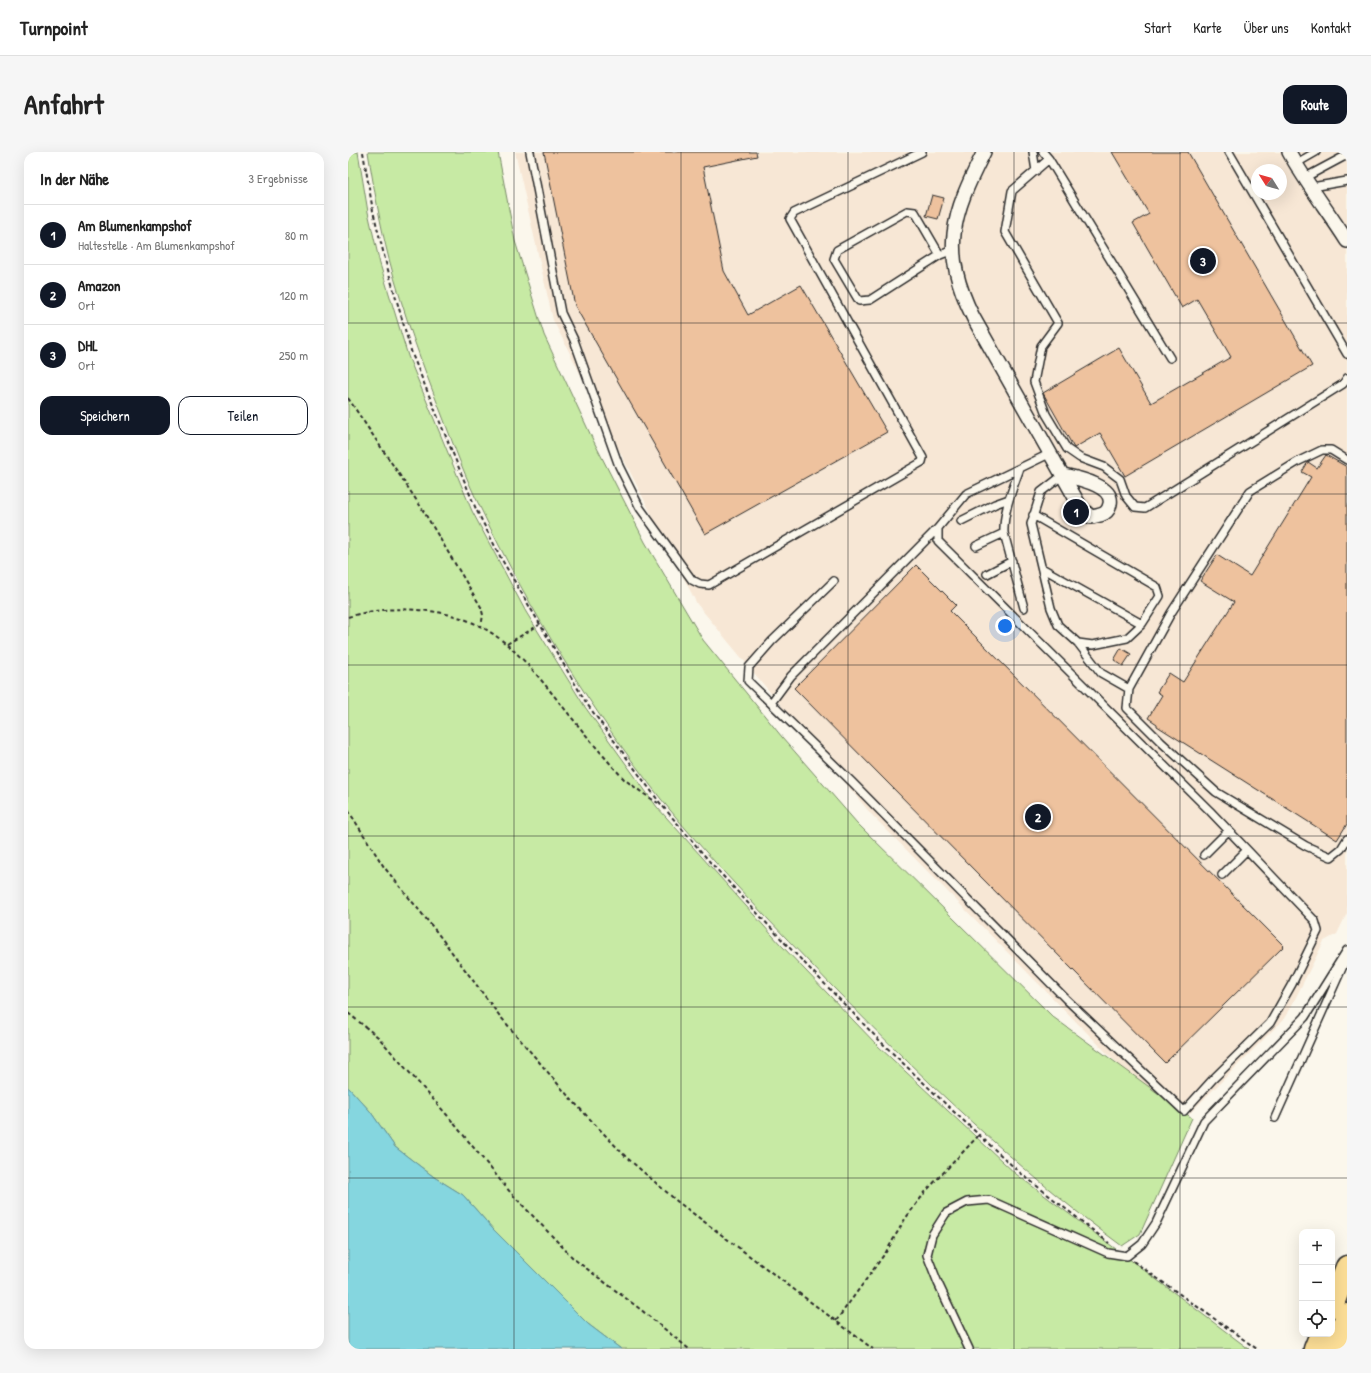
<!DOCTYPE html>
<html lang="de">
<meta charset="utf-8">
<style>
:root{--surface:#fff;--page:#f6f6f6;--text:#222;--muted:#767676;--line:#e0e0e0;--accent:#111827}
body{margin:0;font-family:"Patrick Hand",sans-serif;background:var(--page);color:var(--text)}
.controls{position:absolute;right:12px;bottom:12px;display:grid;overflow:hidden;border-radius:8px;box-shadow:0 4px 16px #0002}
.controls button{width:36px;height:36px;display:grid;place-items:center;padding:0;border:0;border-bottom:1px solid var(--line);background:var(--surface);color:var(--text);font:20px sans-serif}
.compass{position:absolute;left:903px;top:12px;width:36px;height:36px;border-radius:50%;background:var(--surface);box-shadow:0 4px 16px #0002;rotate:307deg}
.you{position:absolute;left:657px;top:474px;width:14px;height:14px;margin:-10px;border:3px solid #fff;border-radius:50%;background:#1a73e8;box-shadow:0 0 0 6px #1a73e833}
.badge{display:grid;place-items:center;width:26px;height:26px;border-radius:50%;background:var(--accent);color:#fff;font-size:13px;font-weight:700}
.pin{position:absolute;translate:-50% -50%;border:2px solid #fff;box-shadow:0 1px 4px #0006}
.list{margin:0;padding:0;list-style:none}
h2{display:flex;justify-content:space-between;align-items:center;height:52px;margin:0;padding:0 16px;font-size:17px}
h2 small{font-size:13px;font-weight:400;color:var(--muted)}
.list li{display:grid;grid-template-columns:26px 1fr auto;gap:12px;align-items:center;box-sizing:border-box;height:60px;padding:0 16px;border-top:1px solid var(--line)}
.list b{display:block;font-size:15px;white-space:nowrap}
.list p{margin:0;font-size:13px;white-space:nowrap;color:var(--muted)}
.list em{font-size:13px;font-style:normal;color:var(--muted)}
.actions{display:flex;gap:8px;padding:12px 16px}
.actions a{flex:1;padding:9px 0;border:1px solid var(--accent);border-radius:12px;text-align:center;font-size:14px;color:var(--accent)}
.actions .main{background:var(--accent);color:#fff}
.icon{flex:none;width:22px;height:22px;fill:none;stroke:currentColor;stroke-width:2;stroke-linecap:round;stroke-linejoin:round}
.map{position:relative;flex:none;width:999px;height:1197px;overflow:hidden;border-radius:12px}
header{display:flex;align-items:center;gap:24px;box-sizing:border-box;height:56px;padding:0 20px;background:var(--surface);border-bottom:1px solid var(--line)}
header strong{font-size:19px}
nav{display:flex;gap:22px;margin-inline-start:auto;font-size:14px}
.intro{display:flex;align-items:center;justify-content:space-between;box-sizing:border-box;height:96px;padding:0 24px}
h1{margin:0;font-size:28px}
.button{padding:10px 18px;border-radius:12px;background:var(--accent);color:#fff;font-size:14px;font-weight:700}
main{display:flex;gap:24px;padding:0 24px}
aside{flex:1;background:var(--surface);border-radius:12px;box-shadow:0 4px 16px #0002}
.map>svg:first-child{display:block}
.built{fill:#f7e7d5;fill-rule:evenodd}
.green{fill:#c7eaa4;stroke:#798a68}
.water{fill:#85d6df;stroke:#619297}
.building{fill:#eec29e;stroke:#2b2b2b}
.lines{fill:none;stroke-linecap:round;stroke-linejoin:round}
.service-casing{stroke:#2b2b2b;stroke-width:10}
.minor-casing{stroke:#2b2b2b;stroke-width:16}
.motorway-casing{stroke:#2b2b2b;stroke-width:25}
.path{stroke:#2b2b2b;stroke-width:2;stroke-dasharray:4 3;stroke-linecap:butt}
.service{stroke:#fbf7ec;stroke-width:7}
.minor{stroke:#fbf7ec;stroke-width:13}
.motorway{stroke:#fcde96;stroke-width:22}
.grid{fill:none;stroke:#2b2b2b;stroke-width:1;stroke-opacity:0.55}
</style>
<header>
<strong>Turnpoint</strong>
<nav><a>Start</a><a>Karte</a><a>Über uns</a><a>Kontakt</a></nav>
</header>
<div class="intro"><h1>Anfahrt</h1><a class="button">Route</a></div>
<main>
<aside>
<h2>In der Nähe<small>3 Ergebnisse</small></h2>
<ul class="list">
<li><span class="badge">1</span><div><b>Am Blumenkampshof</b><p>Haltestelle · Am Blumenkampshof</p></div><em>80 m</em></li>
<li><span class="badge">2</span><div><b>Amazon</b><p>Ort</p></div><em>120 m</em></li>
<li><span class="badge">3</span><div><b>DHL</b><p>Ort</p></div><em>250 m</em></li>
</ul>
<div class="actions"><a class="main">Speichern</a><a>Teilen</a></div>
</aside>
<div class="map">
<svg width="999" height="1197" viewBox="0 0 999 1197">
<rect width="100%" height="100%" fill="#fbf7ec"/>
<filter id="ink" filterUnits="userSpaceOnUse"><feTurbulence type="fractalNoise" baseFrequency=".025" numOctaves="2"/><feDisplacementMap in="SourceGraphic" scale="8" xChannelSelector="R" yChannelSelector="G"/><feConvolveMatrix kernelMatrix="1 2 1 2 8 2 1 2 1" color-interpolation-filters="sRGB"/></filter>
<g filter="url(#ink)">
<path class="built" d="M167,0H999V761L989,782L976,789L938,865L830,973L523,662L349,452L205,168ZM909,18H933V42H909Z"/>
<path class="green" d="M0,0H10L20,60L32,112L60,204L124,359L178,460L237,555L309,655L433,793L530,894L668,1022L901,1197H273L240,1172L145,1077L115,1043L86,1025L47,995L22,959L0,935Z
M20,0H150L167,89L196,183L245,288L297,390L355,488L434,585L509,671L705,865L844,966L792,1082L774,1094C669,1017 575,927 484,834C426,773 366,713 313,647C243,558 182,459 133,357C118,327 106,294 94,263C74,212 55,160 41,107C32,72 26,36 20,0Z"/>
<path class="water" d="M0,935L22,959L47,995L86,1025L115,1043L145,1077L240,1172L273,1197H0Z"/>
<path class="building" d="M196,0H408L409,4L355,15L376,119L400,163L453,133L539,280L357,382L227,154Z
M764,0H840L964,214L777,324L752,281L726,296L695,241L771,196L803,251L883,205L849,147L834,156L785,71L801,62Z
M584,43L596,46L590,67L578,64Z
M978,303L999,315V672L989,688L809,574V572L800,566L814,543L809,540L821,521L835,530L886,450L852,429L869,403L902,424L963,325L954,320L960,310L969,316Z
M568,413L608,453L602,459L936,794L817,911L446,536Z
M773,496L783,502L775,514L766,508Z"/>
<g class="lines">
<defs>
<path id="service" d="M182,0L213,161L226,188L271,314L292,356L344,428L352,432L361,433L574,310L575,306L442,67L446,61L574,0
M685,0L688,19
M695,0L701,7
M881,0L999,202
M947,12L968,0
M956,26L999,3
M964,35L999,29
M592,103L567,60L559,59L489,98L486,107L511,149L522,148L592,103L605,98
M822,206L701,7L664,39L657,80L710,171L693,194L686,230L698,262L719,297L732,306L756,315L772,327L778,344L787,355L797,356L995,232L999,226
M999,308L983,298H974L951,309L902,339L823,461L781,537L779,556L813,590L868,640L958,694L983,705L993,697L999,687
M685,363L809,435L812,444L794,472L779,486L745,493L730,491L710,473L703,456L683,372L693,340L715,323
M613,369L647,352L661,347
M628,394L656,381
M694,416L794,472
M639,422L664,409
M486,429L424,489L401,515L400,529L504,630L718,847L836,959L865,927L922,871L944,832L970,779L967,769L862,659L590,389V376L618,342L672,316
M676,456L656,381C655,359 665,336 672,316L703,301
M730,491L753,521L781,537
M423,551L443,524L590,376
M856,703L880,679
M874,723L899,698
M927,966L999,805
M621,1197L590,1131L579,1103L584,1083L598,1061L619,1050L641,1048L760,1101L779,1104L794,1092L808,1071L856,969L957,865L999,798"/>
<path id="minor" d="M636,0C604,63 592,98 625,165L733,356L743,365C752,363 760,363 762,352C766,333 728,326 715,323
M941,0C958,31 980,59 999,89"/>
<path id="motorway" d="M984,1154L999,1115
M967,1197L973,1182
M987,1197L999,1163"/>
</defs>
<use href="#service" class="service-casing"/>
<use href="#minor" class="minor-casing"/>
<use href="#motorway" class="motorway-casing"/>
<path class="path" d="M15,0L25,59L38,111L64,202L96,280L128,357L154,408L239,552L312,651L362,710L436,790L533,890L605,959L670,1019L761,1091
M0,246L73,355L133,455L135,463L133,475
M0,465C22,458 46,456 69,458C140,462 170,499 211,550C232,576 253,602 276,627L296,642L310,651
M159,492L191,473
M0,658L36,715L88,779L151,863L221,945L278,1005L330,1050L525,1197
M0,861L30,885L99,963L162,1040L226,1107L292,1157L341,1197
M785,1109L909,1197
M488,1169L538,1100L557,1067L578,1039L631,983"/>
<use href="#service" class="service"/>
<use href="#minor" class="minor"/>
<use href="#motorway" class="motorway"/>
</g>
</g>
<path class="grid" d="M166,0V1197M333,0V1197M500,0V1197M666,0V1197M832,0V1197M0,171H999M0,342H999M0,513H999M0,684H999M0,855H999M0,1026H999"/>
</svg>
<div class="controls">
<button>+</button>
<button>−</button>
<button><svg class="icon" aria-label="locate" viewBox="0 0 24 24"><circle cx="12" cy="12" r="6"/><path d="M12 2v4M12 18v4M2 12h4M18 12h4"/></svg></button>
</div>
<svg class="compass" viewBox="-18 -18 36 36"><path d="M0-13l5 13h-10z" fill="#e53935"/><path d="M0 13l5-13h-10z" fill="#767676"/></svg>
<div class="you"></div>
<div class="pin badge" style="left:728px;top:360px">1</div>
<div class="pin badge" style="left:690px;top:665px">2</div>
<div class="pin badge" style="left:855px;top:109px">3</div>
</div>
</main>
